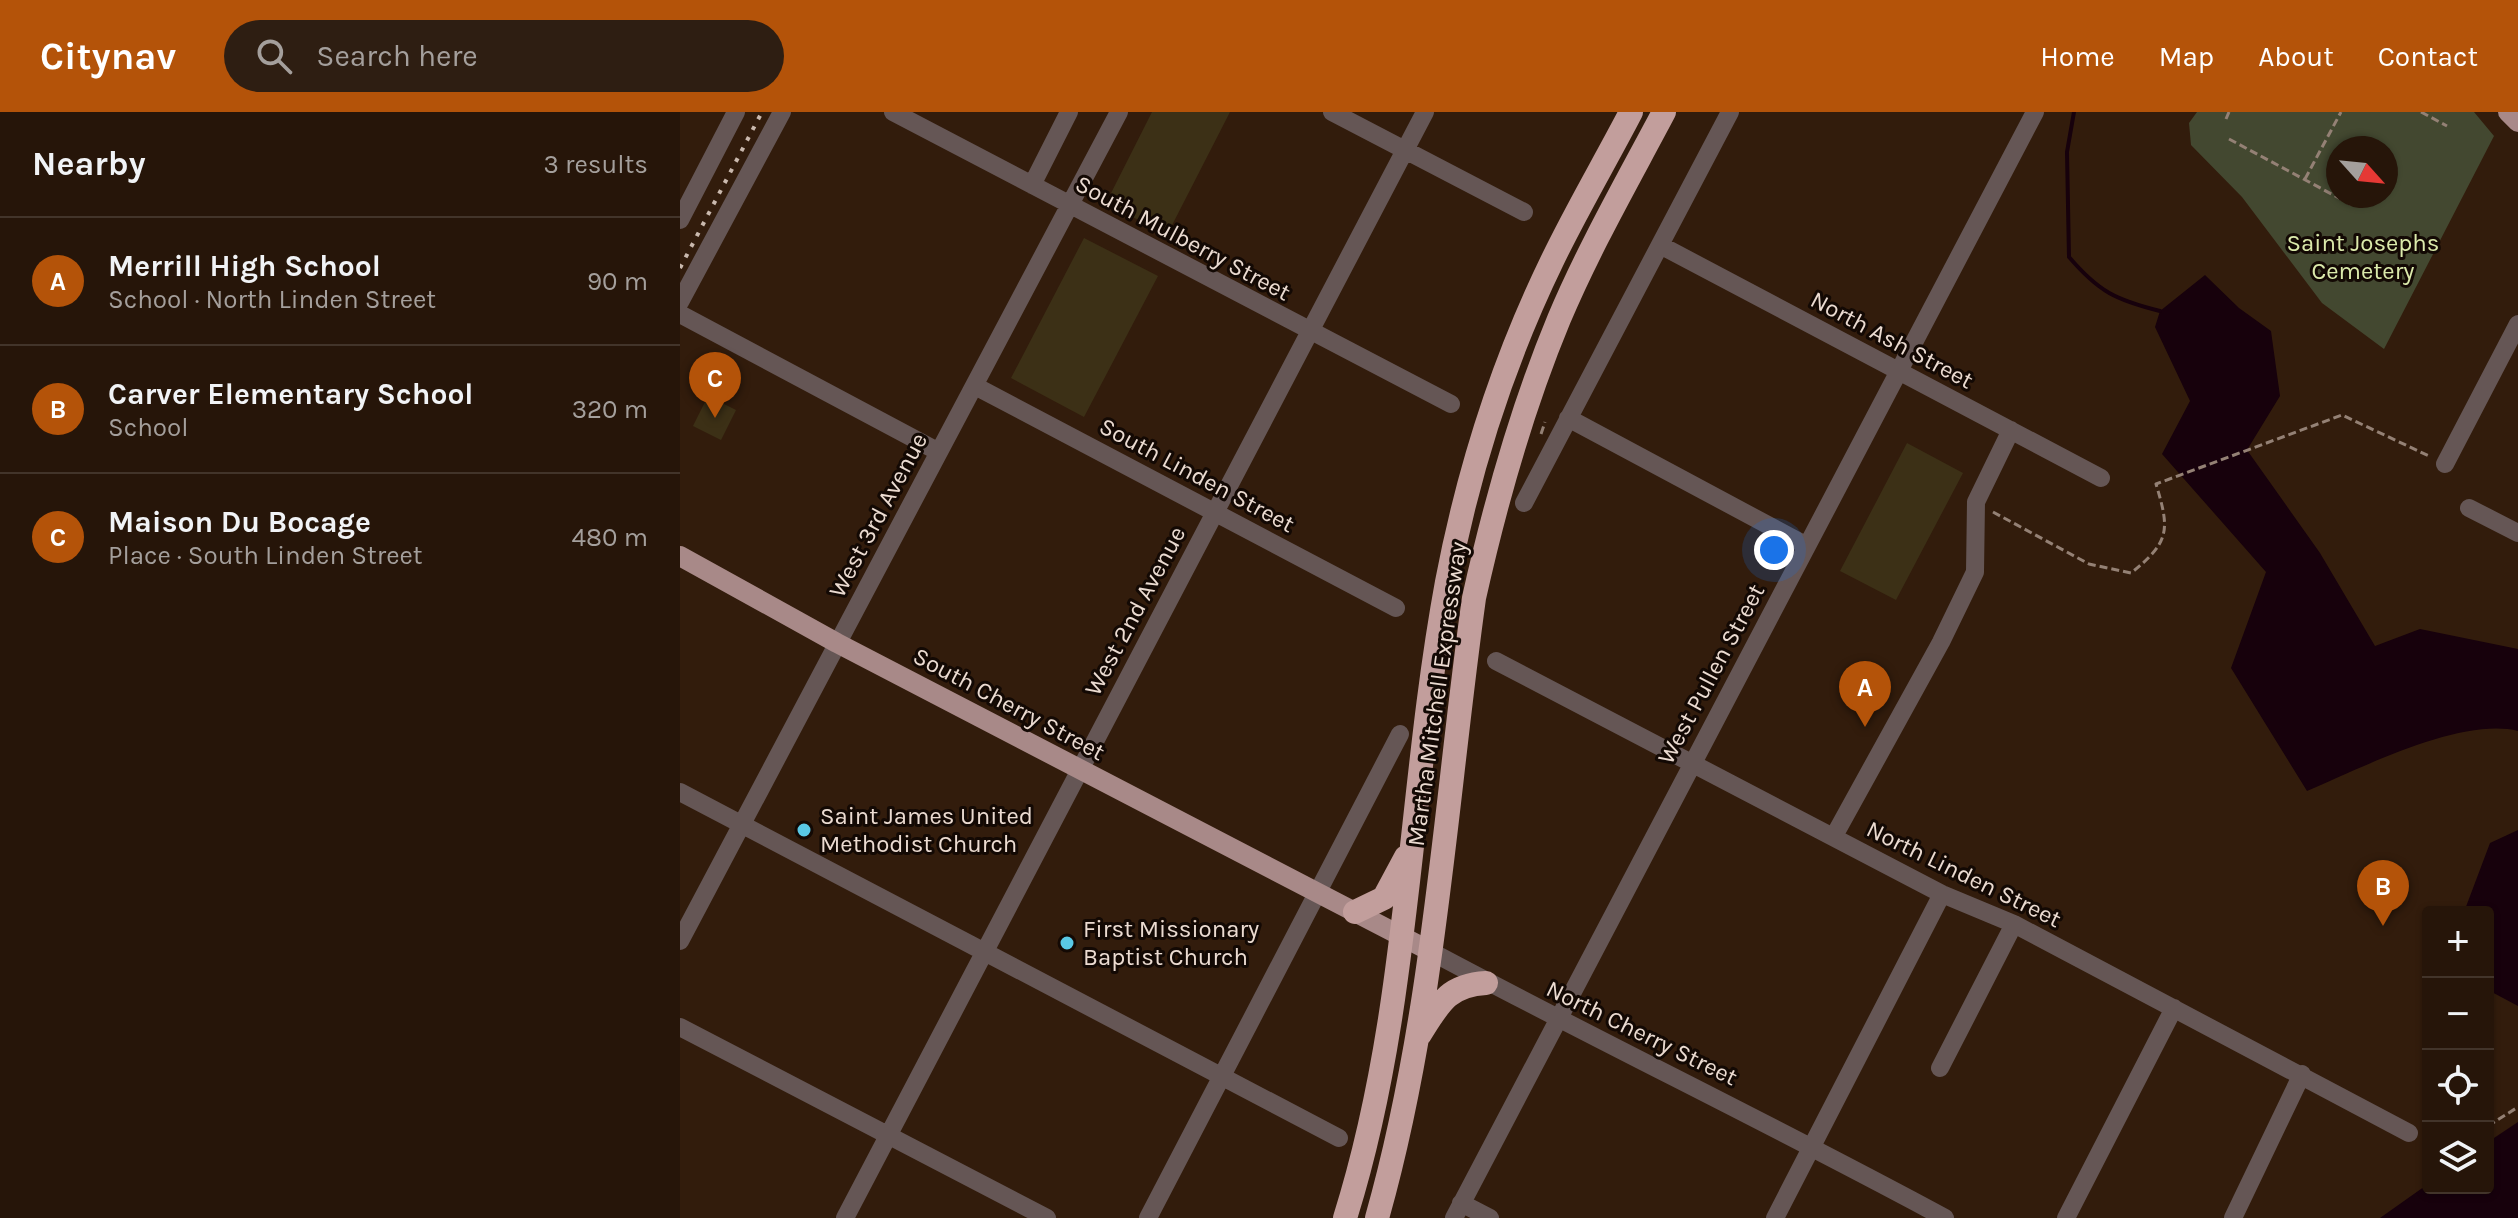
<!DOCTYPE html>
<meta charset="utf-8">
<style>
:root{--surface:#261509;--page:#2e1e12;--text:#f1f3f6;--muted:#a49f9c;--line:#42342a;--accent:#b45309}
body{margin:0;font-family:Karla,sans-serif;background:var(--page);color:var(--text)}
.controls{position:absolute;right:24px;bottom:24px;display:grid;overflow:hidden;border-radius:8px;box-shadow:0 2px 6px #0004}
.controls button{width:72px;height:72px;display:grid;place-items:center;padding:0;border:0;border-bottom:2px solid var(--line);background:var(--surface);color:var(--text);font:40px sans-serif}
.compass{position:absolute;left:1646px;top:24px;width:72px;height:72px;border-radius:50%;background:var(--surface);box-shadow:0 2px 6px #0004;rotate:117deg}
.you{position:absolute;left:1094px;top:438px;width:28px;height:28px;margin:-20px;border:6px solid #fff;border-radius:50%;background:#1a73e8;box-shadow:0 0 0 12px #1a73e833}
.badge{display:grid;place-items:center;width:52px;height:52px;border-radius:50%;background:var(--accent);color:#fff;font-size:26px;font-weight:700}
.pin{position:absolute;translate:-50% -66px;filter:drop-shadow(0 2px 4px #0008)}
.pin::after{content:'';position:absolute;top:42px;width:28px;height:24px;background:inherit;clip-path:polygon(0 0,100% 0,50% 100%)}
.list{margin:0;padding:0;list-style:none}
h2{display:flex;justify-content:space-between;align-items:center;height:104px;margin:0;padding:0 32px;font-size:34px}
h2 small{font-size:26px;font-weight:400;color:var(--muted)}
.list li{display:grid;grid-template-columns:52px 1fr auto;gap:24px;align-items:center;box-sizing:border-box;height:128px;padding:0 32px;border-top:2px solid var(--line)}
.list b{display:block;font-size:30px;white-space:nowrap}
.list p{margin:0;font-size:26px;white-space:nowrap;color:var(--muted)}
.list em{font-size:26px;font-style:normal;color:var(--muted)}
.icon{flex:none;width:44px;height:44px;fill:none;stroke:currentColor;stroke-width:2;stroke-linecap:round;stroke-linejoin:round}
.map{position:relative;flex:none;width:1838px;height:1106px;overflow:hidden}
header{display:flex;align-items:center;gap:48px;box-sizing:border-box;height:112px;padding:0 40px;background:var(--accent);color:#fff}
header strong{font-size:38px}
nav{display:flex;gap:44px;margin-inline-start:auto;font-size:28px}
.search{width:560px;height:72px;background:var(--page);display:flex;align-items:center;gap:20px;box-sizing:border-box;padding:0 28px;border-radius:44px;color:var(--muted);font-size:30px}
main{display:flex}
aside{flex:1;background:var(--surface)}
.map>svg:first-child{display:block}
.green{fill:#434830;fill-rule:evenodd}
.water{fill:#17010c}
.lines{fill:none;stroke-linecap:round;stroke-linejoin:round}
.stream{stroke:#17010c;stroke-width:4}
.building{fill:#3c3016}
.path{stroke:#948175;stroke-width:3;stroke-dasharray:8 4;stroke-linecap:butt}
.minor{stroke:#655655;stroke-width:18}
.major{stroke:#a88988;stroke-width:20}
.highway{stroke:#c29e9c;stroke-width:24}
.rail{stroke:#cab9ae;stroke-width:4;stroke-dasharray:4 8;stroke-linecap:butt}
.poi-dot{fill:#59c8e5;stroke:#130904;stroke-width:3}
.labels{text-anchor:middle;stroke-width:6;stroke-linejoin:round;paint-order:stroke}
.street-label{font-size:24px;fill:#ebdbd1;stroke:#130904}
.park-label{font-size:24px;fill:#dbeaab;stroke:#130904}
.poi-label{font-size:24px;fill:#ebdbd1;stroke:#130904;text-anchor:start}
</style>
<header>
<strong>Citynav</strong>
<div class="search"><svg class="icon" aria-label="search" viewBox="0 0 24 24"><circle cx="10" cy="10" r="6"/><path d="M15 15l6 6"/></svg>Search here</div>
<nav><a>Home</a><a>Map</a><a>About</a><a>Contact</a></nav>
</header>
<main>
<aside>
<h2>Nearby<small>3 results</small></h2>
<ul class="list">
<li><span class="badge">A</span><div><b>Merrill High School</b><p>School · North Linden Street</p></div><em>90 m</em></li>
<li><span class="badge">B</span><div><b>Carver Elementary School</b><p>School</p></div><em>320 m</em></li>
<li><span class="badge">C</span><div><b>Maison Du Bocage</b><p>Place · South Linden Street</p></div><em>480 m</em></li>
</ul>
</aside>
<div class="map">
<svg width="1838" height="1106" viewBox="0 0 1838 1106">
<rect width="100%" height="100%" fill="#321c0c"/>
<path class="green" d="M1517,0H1794L1814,24L1704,237L1642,191L1562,85L1511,33L1509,11ZM1658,36H1706V84H1658Z"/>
<path class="water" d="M1525,163L1559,196L1591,219L1600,284L1567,338L1640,441L1695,534L1740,517L1838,537V619C1781,605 1681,656 1627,679L1551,556L1586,460L1482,342L1510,289L1475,215L1480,199Z
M1838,718V894L1808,878V800H1784L1810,731Z
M1838,1010V1106H1700L1748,1072V1076H1808V1030Z"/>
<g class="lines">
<path class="stream" d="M1394,0L1387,40L1389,145C1419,180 1436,188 1480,199"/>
</g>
<path class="building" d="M472,0H550L487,123L426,91Z
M404,126L478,164L404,305L331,266Z
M28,284L56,298L41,328L13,314Z
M1227,331L1283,361L1216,488L1160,459Z"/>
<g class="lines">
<path class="path" d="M1741,0L1767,14
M1546,7L1549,0
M1549,27L1672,93
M1625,67L1661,0
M861,322L865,310
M1313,400L1409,452L1451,461C1490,430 1490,418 1476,372L1662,303L1749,344
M1808,1014L1838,995"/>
<path class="minor" d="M213,0L771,292
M652,0L844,100
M352,73L389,0
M0,108L56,0
M980,133L1421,366
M0,190L102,0
M0,202L259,340
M295,274L716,496
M888,306L1127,434
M1765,352L1838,212
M844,391L1050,0
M1789,396L1838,421
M816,549L1262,782L1334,812L1729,1021
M0,680L659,1026
M1154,724L1261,530L1295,460L1296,390L1331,318
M0,829L439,0
M748,838C920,930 1095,1014 1265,1106
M0,915L367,1106
M1260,956L1334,812
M781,1091L810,1106
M165,1106L745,0
M468,1106L720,622
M774,1106L1355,0
M1095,1106L1262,782
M1386,1106L1494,896
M1553,1106L1622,962"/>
<path class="major" d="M1828,0L1838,10
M0,444L157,531L748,838"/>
<path class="highway" d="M675,800L704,786L726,745
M740,922C759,892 768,873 806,871
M665,1106C730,900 728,681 767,470C788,360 823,250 872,149C896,99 925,50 951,0
M697,1106C754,905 765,693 794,486C815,392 842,296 879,207C909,136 948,68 984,0"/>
<path class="rail" d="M0,156L82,0"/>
</g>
<g class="poi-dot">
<circle cx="124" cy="718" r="8"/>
<circle cx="387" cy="831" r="8"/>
</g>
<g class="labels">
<g class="street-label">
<text transform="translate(503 126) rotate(28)" y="8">South Mulberry Street</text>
<text transform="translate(1212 228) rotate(28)" y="8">North Ash Street</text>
<text transform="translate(517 363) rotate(28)" y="8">South Linden Street</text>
<text transform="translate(198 403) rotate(-62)" y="8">West 3rd Avenue</text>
<text transform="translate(455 499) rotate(-62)" y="8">West 2nd Avenue</text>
<text transform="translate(1031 562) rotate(-62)" y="8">West Pullen Street</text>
<text transform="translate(757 582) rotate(-82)" y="8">Martha Mitchell Expressway</text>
<text transform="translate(329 592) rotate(28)" y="8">South Cherry Street</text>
<text transform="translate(1284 762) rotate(26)" y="8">North Linden Street</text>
<text transform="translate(962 921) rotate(26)" y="8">North Cherry Street</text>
</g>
<g class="park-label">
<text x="1683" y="139">Saint Josephs<tspan x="1683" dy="28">Cemetery</tspan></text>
</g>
<g class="poi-label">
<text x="140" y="712">Saint James United<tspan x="140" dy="28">Methodist Church</tspan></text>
<text x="403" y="825">First Missionary<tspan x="403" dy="28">Baptist Church</tspan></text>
</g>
</g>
</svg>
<div class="controls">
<button>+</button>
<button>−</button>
<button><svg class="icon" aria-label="locate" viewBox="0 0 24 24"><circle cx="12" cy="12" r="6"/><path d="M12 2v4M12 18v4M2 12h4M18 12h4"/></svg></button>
<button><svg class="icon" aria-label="layers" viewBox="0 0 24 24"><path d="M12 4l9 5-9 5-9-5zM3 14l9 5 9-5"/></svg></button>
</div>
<svg class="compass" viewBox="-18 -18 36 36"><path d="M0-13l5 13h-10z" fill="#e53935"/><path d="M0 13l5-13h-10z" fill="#a49f9c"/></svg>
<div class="you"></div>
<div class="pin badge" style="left:1185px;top:615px">A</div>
<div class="pin badge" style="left:1703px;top:814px">B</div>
<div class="pin badge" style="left:35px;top:306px">C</div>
</div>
</main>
